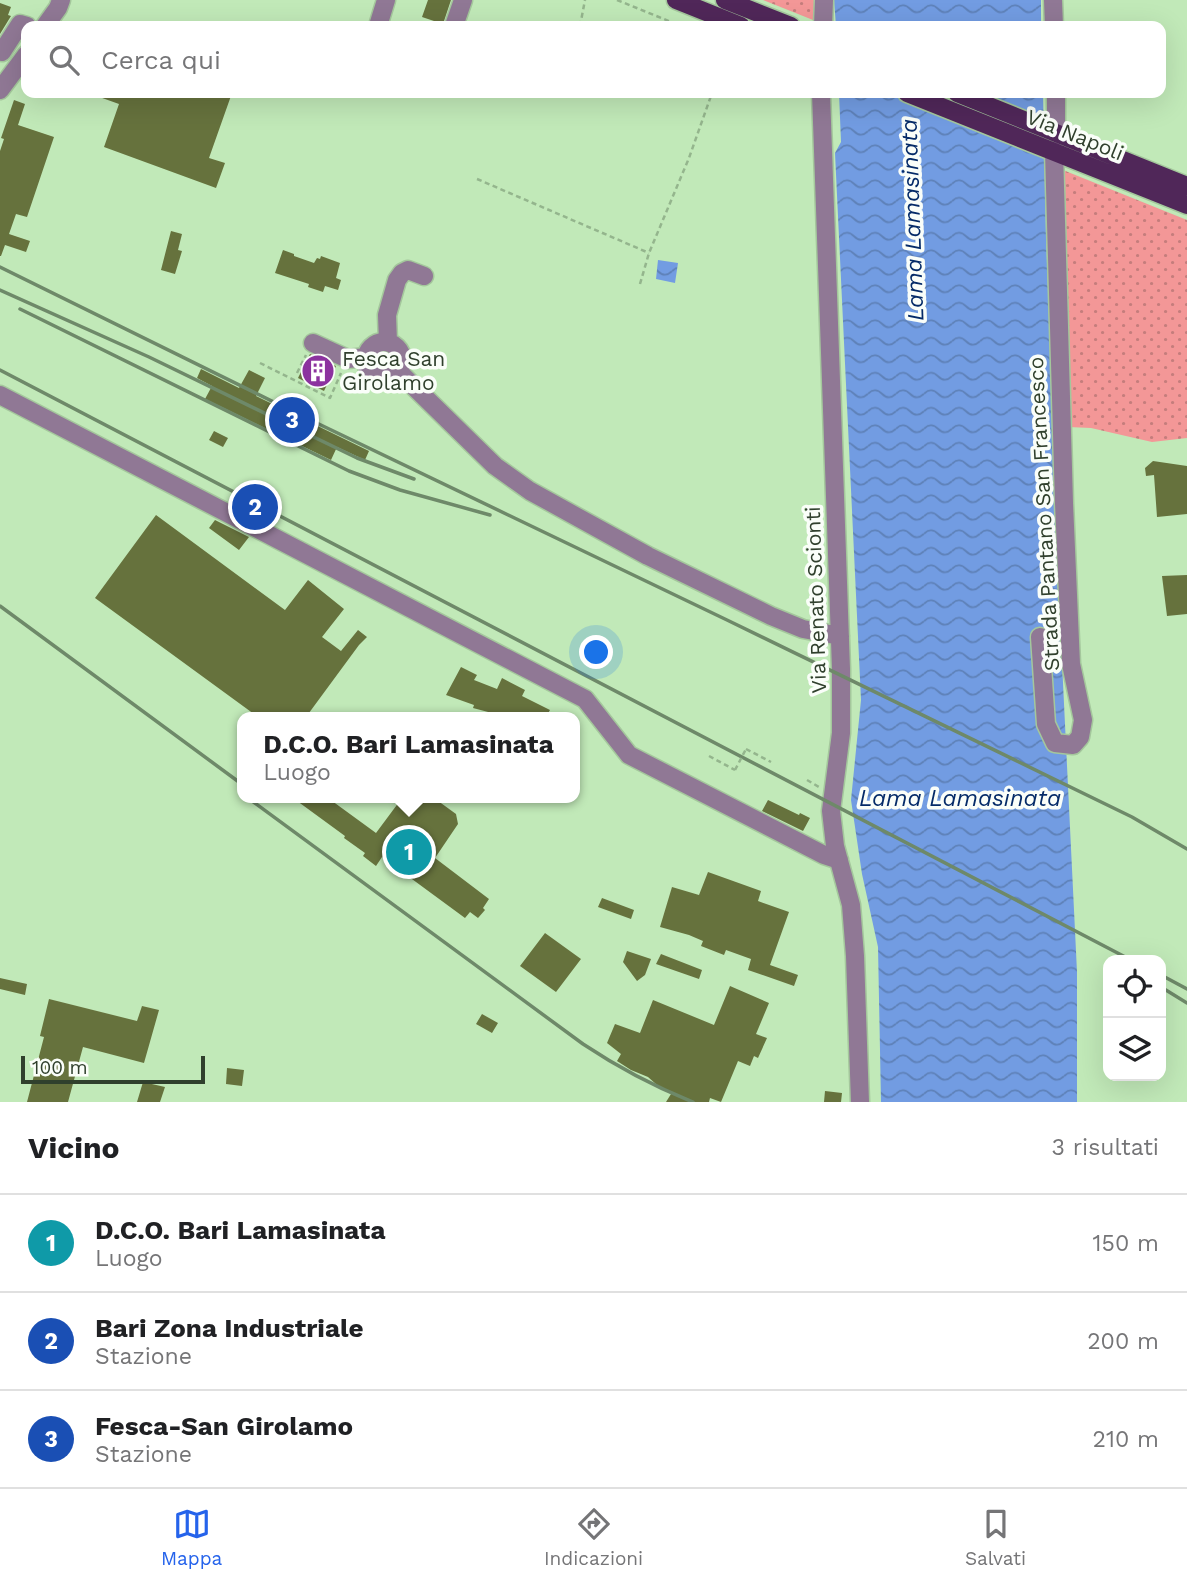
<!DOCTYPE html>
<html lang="it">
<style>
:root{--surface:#fff;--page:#f2f2f2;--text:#202124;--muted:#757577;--line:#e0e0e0;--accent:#2563eb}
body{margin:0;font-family:"Work Sans",sans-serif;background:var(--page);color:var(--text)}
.controls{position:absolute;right:21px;bottom:21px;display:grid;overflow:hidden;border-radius:14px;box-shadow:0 7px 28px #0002}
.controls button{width:63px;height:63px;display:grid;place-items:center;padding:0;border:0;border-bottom:2px solid var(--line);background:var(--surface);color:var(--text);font:35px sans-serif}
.scale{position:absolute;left:21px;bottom:18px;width:184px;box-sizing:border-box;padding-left:7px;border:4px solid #30402d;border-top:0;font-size:19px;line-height:24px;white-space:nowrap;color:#30402d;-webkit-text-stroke:5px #fafef9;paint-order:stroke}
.you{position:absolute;left:597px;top:653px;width:24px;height:24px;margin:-18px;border:5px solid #fff;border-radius:50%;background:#1a73e8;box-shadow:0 0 0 10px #1a73e833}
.badge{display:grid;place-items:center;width:46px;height:46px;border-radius:50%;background:var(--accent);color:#fff;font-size:23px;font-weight:700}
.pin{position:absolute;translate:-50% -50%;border:4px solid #fff;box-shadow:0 2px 7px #0006}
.popup{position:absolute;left:237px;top:712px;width:343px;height:91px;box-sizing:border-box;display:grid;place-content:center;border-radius:14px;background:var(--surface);filter:drop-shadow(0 2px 5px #0005);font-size:23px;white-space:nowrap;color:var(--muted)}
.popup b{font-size:26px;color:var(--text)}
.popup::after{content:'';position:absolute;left:50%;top:100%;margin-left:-14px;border:14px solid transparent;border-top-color:var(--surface)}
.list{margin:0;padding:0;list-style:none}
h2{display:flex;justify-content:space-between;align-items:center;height:91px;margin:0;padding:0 28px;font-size:30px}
h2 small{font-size:23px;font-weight:400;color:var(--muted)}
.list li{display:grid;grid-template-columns:46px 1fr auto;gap:21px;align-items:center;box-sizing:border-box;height:98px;padding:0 28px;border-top:2px solid var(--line)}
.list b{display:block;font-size:26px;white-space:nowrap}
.list p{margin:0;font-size:23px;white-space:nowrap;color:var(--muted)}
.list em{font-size:23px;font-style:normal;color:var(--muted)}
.icon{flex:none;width:38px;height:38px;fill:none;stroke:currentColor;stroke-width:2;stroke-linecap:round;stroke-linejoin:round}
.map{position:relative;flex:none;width:1187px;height:1102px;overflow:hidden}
.search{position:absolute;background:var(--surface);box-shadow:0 7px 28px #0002;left:21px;right:21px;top:21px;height:77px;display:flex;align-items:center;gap:18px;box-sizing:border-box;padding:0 24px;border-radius:14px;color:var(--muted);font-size:26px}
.sheet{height:385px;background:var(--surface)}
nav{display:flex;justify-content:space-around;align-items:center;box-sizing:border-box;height:98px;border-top:2px solid var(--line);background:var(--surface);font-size:19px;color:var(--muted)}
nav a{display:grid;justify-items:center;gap:4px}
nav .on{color:var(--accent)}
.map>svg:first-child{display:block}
.grass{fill:url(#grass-dots)}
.water{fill:url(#water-waves)}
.building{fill:#66723d}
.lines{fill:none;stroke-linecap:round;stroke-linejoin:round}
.minor-casing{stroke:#a4c79c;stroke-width:21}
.major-casing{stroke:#a4c79c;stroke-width:21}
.path{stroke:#94b58d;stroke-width:2.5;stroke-dasharray:5 3.5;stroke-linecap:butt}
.minor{stroke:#907895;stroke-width:18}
.major{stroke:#502759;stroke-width:18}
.rail{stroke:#6e8969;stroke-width:3.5}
.path-bridge{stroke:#94b58d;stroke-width:2.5;stroke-dasharray:5 3.5;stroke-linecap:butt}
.labels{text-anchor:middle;stroke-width:7;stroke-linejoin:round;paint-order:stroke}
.street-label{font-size:21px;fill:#30402d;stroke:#fafef9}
.poi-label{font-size:21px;fill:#30402d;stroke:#fafef9;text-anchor:start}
.water-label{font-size:23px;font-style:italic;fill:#052b68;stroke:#fafef9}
</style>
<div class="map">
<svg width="1187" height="1102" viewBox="0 0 1187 1102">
<defs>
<pattern id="grass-dots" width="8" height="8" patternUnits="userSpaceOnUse" patternTransform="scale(1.75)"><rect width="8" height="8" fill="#f39797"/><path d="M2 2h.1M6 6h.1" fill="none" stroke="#c57d7c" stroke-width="1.8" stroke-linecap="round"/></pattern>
<pattern id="water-waves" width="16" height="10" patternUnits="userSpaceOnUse" patternTransform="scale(1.75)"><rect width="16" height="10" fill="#729ce2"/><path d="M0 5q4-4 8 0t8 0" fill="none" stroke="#5e81b8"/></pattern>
</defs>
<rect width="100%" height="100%" fill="#c1e9b8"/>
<path class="grass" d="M763,0H821L818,22Z
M1058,168L1187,220V438L1152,442L1091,428L1068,427Z"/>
<path class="water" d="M834,0H1041V26H836Z
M839,93H1043L1046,236L1060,621L1077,972V1102H881L878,947L862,874L851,800L861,700L835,153L841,142Z
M658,260L678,263L675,283L656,279Z"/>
<path class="building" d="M428,0H451L443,24L422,17Z
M0,3L11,7L8,15L11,16L0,34Z
M91,93H232L209,158L225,163L216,188L104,147L119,104L91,94Z
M14,100L25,104L18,125L54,137L27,217L16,214L9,234L30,241L26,252L5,245L1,256H0V151L4,139L1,138Z
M171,231L182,234L178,250L182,251L175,274L161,270Z
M283,250L294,254V256L314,263L317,258L320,259L321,256L340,263L336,278L341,280L338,290L325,286L323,292L308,287L309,284L275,273Z
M310,354L336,366L324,391L298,378Z
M201,369L239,388L249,370L265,378L256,396L369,451L365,460L337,447L331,460L205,399L212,386L197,378Z
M214,431L228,438L223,447L209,440Z
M1153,461L1187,466V514L1157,517L1154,475L1146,476L1145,468Z
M156,515L285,610L308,580L344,609L322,637L341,651L358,630L367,637L359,645L306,717H258L95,598Z
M215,520L249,537L239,550L209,528Z
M1187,575V614L1167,616L1162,576Z
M461,667L477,675L474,680L497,689L502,678L525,690L522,696L550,710L546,717H507L473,708L474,705L446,695Z
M293,798H328L376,833L402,798H434L456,814L458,824L435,858L489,899L483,908L485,910L478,918L470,912L465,918L382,857L376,866L363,856L365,853L344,838L345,836Z
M768,800L799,815L800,813L810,818L803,831L762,811Z
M708,872L761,891L758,901L789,912L770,965L798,975L794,986L748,970L751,959L726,950L724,955L701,946L703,941L689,935L660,927L672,887L699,895Z
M602,898L634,910L631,919L598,907Z
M545,933L581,959L556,992L520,966Z
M627,951L651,959L645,975L637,981L623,962Z
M661,954L702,970L699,979L656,964Z
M0,978L27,984L25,995L0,989Z
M730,986L769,1003L756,1034L767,1038L758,1058L754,1056L750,1066L738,1061L721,1102L710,1098L709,1102H666L671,1094L657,1085L648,1077L631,1070L617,1061L621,1054L607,1043L615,1024L640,1033L653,1000L714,1025Z
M49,999L137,1021L142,1006L159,1010L144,1063L83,1047L68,1102H27L44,1037L40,1036Z
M482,1014L498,1023L492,1033L476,1024Z
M227,1068L244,1070L242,1086L226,1084Z
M143,1082L165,1087L160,1102H137Z
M825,1091L842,1093L841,1102H824Z"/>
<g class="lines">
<defs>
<path id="minor" d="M1053,0L1054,26
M45,26L58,8L61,0
M378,26L386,0
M454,26L463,0
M823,26L824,0
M0,51L2,52L20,24L27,26
M0,90L26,55
M821,93L841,669V733L831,811L835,846L851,905L855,956L860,1102
M1056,132V93
M366 360a18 18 0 1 1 36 0a18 18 0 1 1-36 0Z
M388,342L387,315L397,280L402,273L408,270L424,276
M313,343L348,359L366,357
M399,372L495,466L530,491L648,556L771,616L803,629L840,636
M0,395L585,699L629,755L824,855L839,860
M1040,637L1046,724L1055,743L1073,745L1080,737L1083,720L1071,664L1064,503L1054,151"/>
<path id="major" d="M676,0L741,26
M725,0L791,26
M907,93L1187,205
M957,93L1187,186"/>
</defs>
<use href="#minor" class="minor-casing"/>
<use href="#major" class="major-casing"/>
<path class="path" d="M617,0L681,26
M580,26L585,0
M477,179L649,253
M640,284L649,253L689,158L712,93
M260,363L330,398L341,373
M297,373L306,355
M746,749L771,762
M709,756L735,770
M807,780L819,787"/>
<use href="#minor" class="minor"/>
<use href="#major" class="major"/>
<path class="rail" d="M0,267L300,415L727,620L1132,817L1187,849
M0,290L149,357L357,458L414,479
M20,309L349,471L400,490L490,515
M0,370L1131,960
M0,606L243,785
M248,798L583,1044C619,1068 653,1086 693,1102
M1161,975L1187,989
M1161,987L1187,1003"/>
<path class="path-bridge" d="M735,770L746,749"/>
</g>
<defs>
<symbol id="building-disc" viewBox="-11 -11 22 22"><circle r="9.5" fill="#8c339f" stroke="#fafef9"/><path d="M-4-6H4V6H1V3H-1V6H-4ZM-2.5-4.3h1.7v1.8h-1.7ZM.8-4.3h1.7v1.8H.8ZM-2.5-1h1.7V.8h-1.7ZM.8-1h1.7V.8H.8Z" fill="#fff"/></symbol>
</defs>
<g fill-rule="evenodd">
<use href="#building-disc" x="299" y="352" width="38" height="38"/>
</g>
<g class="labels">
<g class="street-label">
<text transform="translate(1075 135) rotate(22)" y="7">Via Napoli</text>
<text transform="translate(1044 514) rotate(-93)" y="7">Strada Pantano San Francesco</text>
<text transform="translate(816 600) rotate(-92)" y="7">Via Renato Scionti</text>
</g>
<g class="poi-label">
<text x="342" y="366">Fesca San<tspan x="342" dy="24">Girolamo</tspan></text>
</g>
<g class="water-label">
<text transform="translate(912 220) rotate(-92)" y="8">Lama Lamasinata</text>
<text x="960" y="806">Lama Lamasinata</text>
</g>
</g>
</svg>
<div class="controls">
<button><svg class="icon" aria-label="locate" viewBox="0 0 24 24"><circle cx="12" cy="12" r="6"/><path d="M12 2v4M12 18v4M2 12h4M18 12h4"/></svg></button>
<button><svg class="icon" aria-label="layers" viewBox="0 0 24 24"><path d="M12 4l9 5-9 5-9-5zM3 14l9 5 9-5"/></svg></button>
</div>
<div class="scale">100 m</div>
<div class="you"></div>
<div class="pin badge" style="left:409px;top:852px;background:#0f9aa8">1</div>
<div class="popup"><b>D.C.O. Bari Lamasinata</b>Luogo</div>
<div class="pin badge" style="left:255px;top:507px;background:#1a4fb4">2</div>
<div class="pin badge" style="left:292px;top:420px;background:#1a4fb4">3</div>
<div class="search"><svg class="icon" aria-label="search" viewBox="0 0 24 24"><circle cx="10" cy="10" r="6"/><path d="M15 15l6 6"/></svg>Cerca qui</div>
</div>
<section class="sheet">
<h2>Vicino<small>3 risultati</small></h2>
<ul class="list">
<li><span class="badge" style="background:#0f9aa8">1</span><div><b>D.C.O. Bari Lamasinata</b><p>Luogo</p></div><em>150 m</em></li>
<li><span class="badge" style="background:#1a4fb4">2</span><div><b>Bari Zona Industriale</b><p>Stazione</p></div><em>200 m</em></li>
<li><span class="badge" style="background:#1a4fb4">3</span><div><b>Fesca-San Girolamo</b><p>Stazione</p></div><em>210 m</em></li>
</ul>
</section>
<nav>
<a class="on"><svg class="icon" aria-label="map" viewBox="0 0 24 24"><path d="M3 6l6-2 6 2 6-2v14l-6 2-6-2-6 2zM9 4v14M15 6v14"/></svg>Mappa</a>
<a><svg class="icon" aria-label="directions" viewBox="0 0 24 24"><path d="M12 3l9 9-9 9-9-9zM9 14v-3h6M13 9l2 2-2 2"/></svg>Indicazioni</a>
<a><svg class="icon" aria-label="saved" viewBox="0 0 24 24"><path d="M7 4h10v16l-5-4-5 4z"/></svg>Salvati</a>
</nav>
